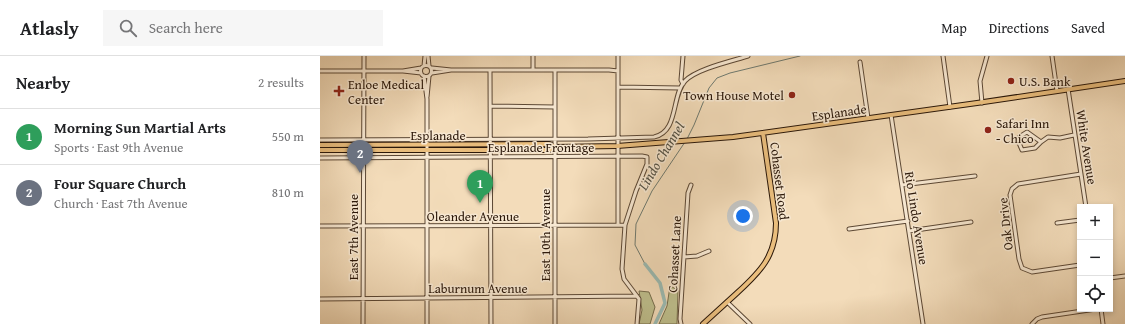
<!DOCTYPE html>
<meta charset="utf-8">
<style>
:root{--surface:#fff;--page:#f6f6f6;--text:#202124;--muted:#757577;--line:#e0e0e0;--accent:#8f2418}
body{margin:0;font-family:"Gentium Book Plus",serif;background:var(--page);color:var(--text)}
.controls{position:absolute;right:12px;bottom:12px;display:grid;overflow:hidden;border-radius:0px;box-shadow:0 2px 6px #0003}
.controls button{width:36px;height:36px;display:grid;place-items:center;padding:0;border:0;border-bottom:1px solid var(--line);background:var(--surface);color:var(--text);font:20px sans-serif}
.you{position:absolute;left:423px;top:160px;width:14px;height:14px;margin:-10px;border:3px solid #fff;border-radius:50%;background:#1a73e8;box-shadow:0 0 0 6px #1a73e833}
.badge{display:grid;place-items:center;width:26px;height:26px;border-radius:50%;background:var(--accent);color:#fff;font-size:13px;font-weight:700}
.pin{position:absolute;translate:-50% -33px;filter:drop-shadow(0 1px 2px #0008)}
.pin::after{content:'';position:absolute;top:21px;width:14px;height:12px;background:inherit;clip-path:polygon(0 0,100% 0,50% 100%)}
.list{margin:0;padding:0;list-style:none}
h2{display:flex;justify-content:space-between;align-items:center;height:52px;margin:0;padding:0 16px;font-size:17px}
h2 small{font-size:13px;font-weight:400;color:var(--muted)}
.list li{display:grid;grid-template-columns:26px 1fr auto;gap:12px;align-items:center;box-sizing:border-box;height:56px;padding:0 16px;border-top:1px solid var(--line)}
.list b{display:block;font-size:15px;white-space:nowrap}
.list p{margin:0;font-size:13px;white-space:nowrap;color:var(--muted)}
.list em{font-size:13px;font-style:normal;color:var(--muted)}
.icon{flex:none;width:22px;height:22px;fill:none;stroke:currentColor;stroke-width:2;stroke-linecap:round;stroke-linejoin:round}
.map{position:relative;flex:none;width:805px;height:268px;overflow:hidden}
header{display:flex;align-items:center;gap:24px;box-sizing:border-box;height:56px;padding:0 20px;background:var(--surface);border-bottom:1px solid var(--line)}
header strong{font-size:19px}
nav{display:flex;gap:22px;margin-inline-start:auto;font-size:14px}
.search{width:280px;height:36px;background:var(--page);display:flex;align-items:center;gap:10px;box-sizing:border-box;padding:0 14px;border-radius:0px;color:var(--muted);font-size:15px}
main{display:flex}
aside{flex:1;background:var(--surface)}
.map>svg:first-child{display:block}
.green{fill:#bebf8d;stroke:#746b4b}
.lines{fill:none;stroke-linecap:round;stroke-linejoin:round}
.stream{stroke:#6e796f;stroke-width:1}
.canal{stroke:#9bbbb3;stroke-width:3.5}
.minor-casing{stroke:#5c4835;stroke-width:5}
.major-casing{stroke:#2a1709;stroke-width:6}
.minor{stroke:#f7e8d2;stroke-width:3}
.major{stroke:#eabe7d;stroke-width:4}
.poi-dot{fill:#8f2418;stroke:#f7e8d2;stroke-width:1.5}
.labels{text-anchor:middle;stroke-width:3;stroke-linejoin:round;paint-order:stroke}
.poi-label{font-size:13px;fill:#2a1709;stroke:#f7e8d2;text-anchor:start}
.street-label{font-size:13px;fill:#2a1709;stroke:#f7e8d2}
.water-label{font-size:14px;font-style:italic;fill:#525044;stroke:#f7e8d2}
</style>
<header>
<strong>Atlasly</strong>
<div class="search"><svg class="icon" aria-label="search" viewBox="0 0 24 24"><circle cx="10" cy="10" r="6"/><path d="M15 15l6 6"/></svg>Search here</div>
<nav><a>Map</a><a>Directions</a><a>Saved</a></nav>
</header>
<main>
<aside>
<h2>Nearby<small>2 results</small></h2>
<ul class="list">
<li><span class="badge" style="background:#2e9e5b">1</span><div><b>Morning Sun Martial Arts</b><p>Sports · East 9th Avenue</p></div><em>550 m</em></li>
<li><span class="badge" style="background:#6b7280">2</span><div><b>Four Square Church</b><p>Church · East 7th Avenue</p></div><em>810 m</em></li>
</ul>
</aside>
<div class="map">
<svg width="805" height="268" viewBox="0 0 805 268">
<rect width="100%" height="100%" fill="#f3dcba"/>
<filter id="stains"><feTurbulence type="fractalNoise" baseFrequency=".005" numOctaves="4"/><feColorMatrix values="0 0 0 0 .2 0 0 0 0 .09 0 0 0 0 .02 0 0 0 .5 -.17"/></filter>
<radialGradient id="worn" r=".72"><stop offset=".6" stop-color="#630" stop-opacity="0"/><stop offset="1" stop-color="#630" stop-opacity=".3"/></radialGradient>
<path class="green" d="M350,230L358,234L357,268H339L347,250Z
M319,235L329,236L335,251L330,268H319L322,254Z"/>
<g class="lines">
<path class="stream" d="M367,83L374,69L389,32L397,22L410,17L480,0
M325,208L315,189L316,168L332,135L365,86"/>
<path class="canal" d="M325,208L340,227L345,247L335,268"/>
<defs>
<path id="minor" d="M108,0L109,10
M213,0V14
M298,0V169
M363,0L361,24L363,28
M623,0L630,51
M732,0L737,35
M540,6L548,62
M100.5 15a5.5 5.5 0 1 1 11 0a5.5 5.5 0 1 1-11 0Z
M104,10L105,0
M112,12L131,14H289L298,15
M170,14L171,268
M235,14V268
M0,15H83L101,12
M83,15L101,17
M112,17L131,14
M104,20L107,43V268
M298,31L360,32
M748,33L766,151
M107,41L109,20
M662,47L660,25L667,0
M170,50L235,51
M571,59L603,268
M707,76L721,86L715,92L702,94L699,87V81Z
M0,84L268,83L334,81C359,76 351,40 365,25C376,13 412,5 428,0
M721,86L728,81L740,82L754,79
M0,102L322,100L327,101V108L316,135L305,169L302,213L304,223L319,243L317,268
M582,129L655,120
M737,167L760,164
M0,170L305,169
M529,173L588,165
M589,175L651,166
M364,201L377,200L389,195
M760,209L712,216L702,212L699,203L690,139L692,133L698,128L761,118
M790,222L805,220
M0,243L317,240
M407,246L430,268
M781,253L783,268
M43,268L44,0
M361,268L360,263L368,137L371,129
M712,268L717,263L722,261L776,253"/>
<path id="major" d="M0,89L229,88L235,91
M0,94H229L235,91L297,90L413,81L657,47L805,25
M383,268C394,258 406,247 417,237C440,216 456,200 456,167L443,77"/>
</defs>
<use href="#minor" class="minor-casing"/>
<use href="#major" class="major-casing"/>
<use href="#minor" class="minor"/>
<use href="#major" class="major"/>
</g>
<g class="poi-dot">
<circle cx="691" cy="25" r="4"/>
<path d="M17 29h4v4h4v4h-4v4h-4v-4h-4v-4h4z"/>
<circle cx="472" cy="39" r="4"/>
<circle cx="668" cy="74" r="4"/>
</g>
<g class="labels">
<g class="poi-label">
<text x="699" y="30">U.S. Bank</text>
<text x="28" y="33">Enloe Medical<tspan x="28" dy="15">Center</tspan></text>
<text x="464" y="44" text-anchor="end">Town House Motel</text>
<text x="676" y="72">Safari Inn<tspan x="676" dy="15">- Chico</tspan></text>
</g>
<g class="street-label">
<text transform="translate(519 56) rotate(-8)" y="5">Esplanade</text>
<text x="118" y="84">Esplanade</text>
<text x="221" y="96">Esplanade Frontage</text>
<text transform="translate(767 91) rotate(81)" y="5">White Avenue</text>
<text transform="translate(460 125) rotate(83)" y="5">Cohasset Road</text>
<text x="153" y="165">Oleander Avenue</text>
<text transform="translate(597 162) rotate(81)" y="5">Rio Lindo Avenue</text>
<text transform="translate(685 168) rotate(-96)" y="5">Oak Drive</text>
<text transform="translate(225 179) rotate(-90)" y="5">East 10th Avenue</text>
<text transform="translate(33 181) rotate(-90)" y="5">East 7th Avenue</text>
<text transform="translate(354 198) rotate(-87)" y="5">Cohasset Lane</text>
<text x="158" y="237">Laburnum Avenue</text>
</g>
<g class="water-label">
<text transform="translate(341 100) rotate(-59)" y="5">Lindo Channel</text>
</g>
</g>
<rect width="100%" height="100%" filter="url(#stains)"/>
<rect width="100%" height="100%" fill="url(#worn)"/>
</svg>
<div class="controls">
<button>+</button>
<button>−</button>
<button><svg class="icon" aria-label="locate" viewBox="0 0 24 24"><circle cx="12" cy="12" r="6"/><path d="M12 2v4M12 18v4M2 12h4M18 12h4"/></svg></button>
</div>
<div class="you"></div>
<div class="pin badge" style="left:160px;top:147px;background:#2e9e5b">1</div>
<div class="pin badge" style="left:40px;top:117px;background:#6b7280">2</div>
</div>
</main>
